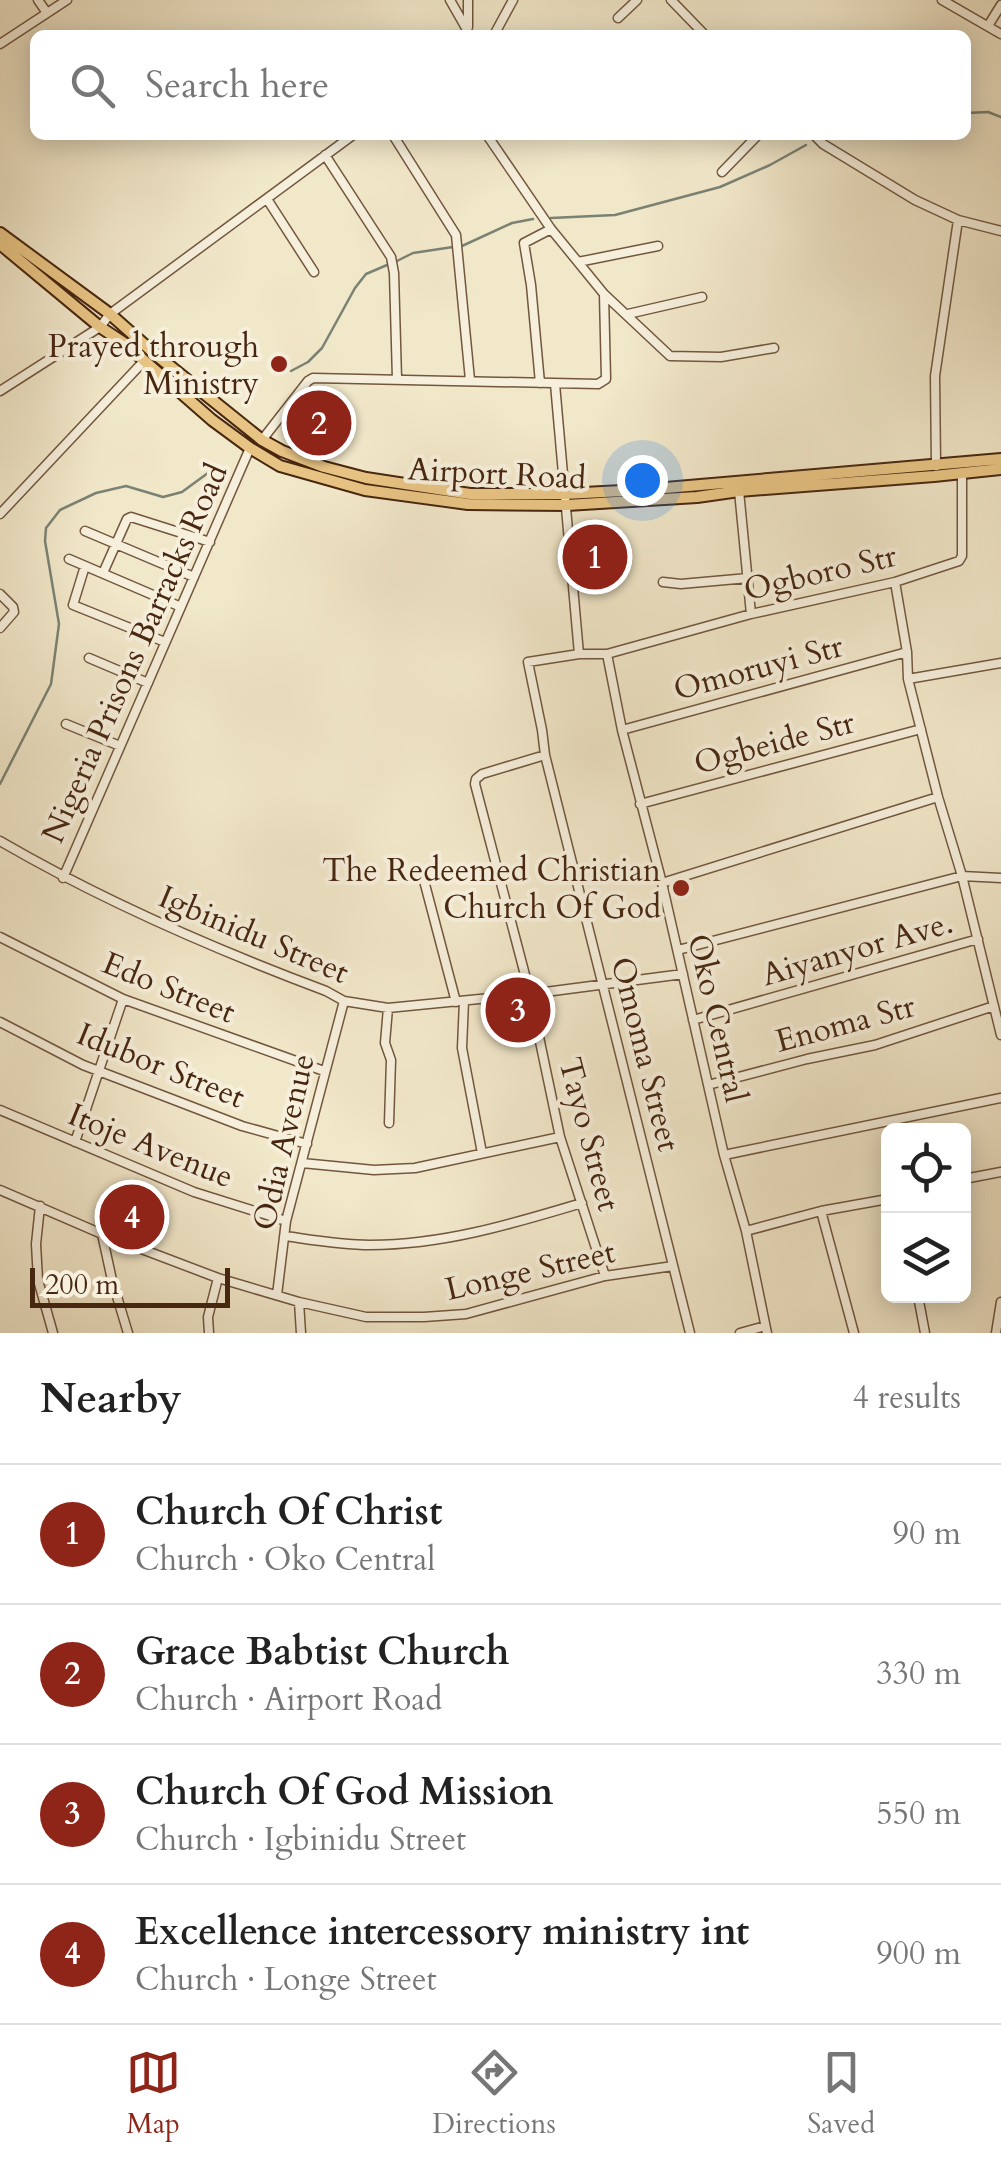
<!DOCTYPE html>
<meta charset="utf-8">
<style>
:root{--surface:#fff;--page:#f2f2f2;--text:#222;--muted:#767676;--line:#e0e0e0;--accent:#8f2418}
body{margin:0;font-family:Cardo,serif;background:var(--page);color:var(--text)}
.controls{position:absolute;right:30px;bottom:30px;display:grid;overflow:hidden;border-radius:15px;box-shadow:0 5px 25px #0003}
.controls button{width:90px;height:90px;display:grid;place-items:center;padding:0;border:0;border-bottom:2px solid var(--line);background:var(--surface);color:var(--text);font:50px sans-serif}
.scale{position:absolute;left:30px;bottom:25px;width:200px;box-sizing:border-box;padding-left:10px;border:5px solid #482710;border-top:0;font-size:28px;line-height:35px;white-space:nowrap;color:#482710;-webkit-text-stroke:8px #f6efdc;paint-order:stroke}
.you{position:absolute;left:642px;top:480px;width:35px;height:35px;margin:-25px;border:8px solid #fff;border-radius:50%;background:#1a73e8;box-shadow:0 0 0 15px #1a73e833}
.badge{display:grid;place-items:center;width:65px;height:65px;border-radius:50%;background:var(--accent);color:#fff;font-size:32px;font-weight:700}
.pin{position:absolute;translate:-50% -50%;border:5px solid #fff;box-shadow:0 2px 10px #0006}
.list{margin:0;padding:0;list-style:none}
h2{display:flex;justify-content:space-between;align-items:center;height:130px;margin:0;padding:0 40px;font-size:42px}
h2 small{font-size:32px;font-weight:400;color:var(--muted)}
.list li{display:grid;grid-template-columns:65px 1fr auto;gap:30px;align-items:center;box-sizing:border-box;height:140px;padding:0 40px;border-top:2px solid var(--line)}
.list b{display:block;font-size:38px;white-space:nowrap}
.list p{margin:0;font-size:32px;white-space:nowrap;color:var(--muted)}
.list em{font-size:32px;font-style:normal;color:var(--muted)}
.icon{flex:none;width:55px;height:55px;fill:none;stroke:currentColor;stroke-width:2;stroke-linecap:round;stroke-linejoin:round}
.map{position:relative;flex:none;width:1001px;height:1333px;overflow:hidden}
.search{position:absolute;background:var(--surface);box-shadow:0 5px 25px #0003;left:30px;right:30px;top:30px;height:110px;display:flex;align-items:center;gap:25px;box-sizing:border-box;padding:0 35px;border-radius:15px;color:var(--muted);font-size:38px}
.sheet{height:690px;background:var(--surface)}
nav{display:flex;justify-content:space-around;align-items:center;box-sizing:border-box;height:140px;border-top:2px solid var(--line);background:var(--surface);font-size:28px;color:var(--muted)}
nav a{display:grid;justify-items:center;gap:5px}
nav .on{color:var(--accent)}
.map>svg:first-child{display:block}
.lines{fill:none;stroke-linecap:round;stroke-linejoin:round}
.stream{stroke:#7a8274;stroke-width:2.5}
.minor-casing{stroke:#72573e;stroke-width:11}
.major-casing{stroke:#482710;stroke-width:14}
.minor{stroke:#f6efdc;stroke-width:8}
.major{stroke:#e8c484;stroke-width:10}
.poi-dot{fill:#8f2418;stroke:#f6efdc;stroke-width:4}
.labels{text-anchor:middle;stroke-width:8;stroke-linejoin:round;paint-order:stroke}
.poi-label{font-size:32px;fill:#482710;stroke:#f6efdc;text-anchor:end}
.street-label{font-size:32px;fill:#482710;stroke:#f6efdc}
</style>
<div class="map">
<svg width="1001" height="1333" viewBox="0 0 1001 1333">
<rect width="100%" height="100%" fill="#f1e7c9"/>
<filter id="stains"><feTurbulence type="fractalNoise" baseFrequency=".002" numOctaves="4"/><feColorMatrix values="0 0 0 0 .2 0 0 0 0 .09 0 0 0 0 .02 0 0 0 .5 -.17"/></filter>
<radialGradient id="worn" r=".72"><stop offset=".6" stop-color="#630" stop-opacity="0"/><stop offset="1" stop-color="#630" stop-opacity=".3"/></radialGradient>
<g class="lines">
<path class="stream" d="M966,113L988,112L1001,117
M551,218L615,215L720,187L770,165L806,145
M462,246L512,223L533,219
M397,261L413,253L453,247
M291,371L308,362L322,348L355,288L366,274L387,265
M0,784L51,684L59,624L45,541L46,528L60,510L96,493L126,486L163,497L182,492L212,470"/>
<defs>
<path id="minor" d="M38,0L47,13
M450,0L470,35
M468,0V27
M671,0L705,35
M942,0L1001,34
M618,18L637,0
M988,26L1001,5
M494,35L513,0
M0,44L67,0
M393,135L456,235L470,380
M814,135L823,144L915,200L958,220L1001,231
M325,155L391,257L394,273L397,379
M722,172L758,135
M267,199L314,272
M578,262L658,246
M604,294L670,356L721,357L774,348
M628,314L702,297
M540,383L531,285L524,243L551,229
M555,384L579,654
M0,391L100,327L110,314L353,135
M262,440L308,381L313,378L598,384L606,379L604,294L551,229L487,135
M936,466L935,376L958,220
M739,491L751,614
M0,514L143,362
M85,531L194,577
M69,559L181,607
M85,566L73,605L165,642
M103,573L127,519L131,517L210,542
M663,582L681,584L748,578
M895,582L907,652L908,679L938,797L962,876L1001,1035
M0,594L13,607L14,612L0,628
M607,654L622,730L662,883L724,1155L746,1231L767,1333
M89,658L148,683
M908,679L1001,663
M66,724L120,746
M622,730L907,652
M545,755L482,774L476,779L475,784L530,994L560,1137L605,1276
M640,804L921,729
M0,841C103,901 214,949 326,991L344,1001L388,1008L530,994L683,974
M422,873L456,1002
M63,878L250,448
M662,883L938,797
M0,937L123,999L324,1071
M678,950L962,876L1001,878
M464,1001L462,1048L482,1153
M388,1008L385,1043L391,1060L389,1123
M693,1020L978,939
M0,1022L83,1065L242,1126L307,1144
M708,1085L807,1059L875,1045L994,1006
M0,1110L194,1192L286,1221
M75,1142L123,999
M724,1155L1001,1098
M302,1163L374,1170L415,1168L560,1137
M964,1179L1001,1172
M0,1190L102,1234L218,1278L299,1302L366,1317H424L466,1314L605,1276L673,1266
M40,1206L36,1244L38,1280L53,1333
M821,1211L854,1333
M746,1231L821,1211L888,1199
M102,1234L112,1280L128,1333
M285,1236C313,1240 341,1245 370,1245C443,1245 512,1224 582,1203
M277,1295L286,1221L344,1001
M918,1296L925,1333
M299,1302L301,1333
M209,1333L208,1317L218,1278
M690,1333L545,755L542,730L528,662L579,654H607L751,614L895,582L959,561L962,556V474
M740,1333L765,1326
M996,1333L1001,1302"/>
<path id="major" d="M0,233L110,314L155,354L262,440L282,451L324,467L366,478L470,494H564L642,490L1001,459
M0,244L100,327L124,343L212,420L250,448L280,466L365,490L468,504L567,505L697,497L739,491L934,476L1001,469"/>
</defs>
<use href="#minor" class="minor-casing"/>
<use href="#major" class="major-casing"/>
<use href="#minor" class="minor"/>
<use href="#major" class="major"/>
</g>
<g class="poi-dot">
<circle cx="279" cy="364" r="10"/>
<circle cx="681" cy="888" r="10"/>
</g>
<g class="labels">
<g class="poi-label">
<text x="259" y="357">Prayed through<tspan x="259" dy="37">Ministry</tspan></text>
<text x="661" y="881">The Redeemed Christian<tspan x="661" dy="37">Church Of God</tspan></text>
</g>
<g class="street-label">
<text transform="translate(497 473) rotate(3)" y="11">Airport Road</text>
<text transform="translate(820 572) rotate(-13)" y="11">Ogboro Str</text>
<text transform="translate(134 653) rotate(-66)" y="11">Nigeria Prisons Barracks Road</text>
<text transform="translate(758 667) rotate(-15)" y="11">Omoruyi Str</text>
<text transform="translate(774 742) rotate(-15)" y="11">Ogbeide Str</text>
<text transform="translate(254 934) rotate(23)" y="11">Igbinidu Street</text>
<text transform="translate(857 948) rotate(-16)" y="11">Aiyanyor Ave.</text>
<text transform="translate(169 987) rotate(22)" y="11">Edo Street</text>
<text transform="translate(718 1018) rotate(77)" y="11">Oko Central</text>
<text transform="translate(845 1023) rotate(-15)" y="11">Enoma Str</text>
<text transform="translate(646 1054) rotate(76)" y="11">Omoma Street</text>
<text transform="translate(161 1065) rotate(22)" y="11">Idubor Street</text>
<text transform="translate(590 1134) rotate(75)" y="11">Tayo Street</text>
<text transform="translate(283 1142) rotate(-77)" y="11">Odia Avenue</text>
<text transform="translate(151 1145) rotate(22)" y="11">Itoje Avenue</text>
<text transform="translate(530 1270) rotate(-13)" y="11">Longe Street</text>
</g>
</g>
<rect width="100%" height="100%" filter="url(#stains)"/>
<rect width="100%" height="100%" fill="url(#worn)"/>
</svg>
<div class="controls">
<button><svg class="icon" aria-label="locate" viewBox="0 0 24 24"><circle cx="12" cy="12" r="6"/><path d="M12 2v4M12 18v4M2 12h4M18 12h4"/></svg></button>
<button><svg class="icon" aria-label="layers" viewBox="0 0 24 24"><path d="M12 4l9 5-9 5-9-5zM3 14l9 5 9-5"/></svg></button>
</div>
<div class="scale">200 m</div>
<div class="you"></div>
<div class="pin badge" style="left:595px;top:557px">1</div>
<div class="pin badge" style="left:319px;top:423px">2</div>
<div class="pin badge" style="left:518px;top:1010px">3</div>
<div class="pin badge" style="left:132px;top:1217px">4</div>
<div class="search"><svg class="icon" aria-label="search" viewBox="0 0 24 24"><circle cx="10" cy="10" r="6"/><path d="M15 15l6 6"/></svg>Search here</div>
</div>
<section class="sheet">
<h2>Nearby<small>4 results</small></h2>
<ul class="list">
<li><span class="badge">1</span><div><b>Church Of Christ</b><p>Church · Oko Central</p></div><em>90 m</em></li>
<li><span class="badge">2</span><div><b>Grace Babtist Church</b><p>Church · Airport Road</p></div><em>330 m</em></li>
<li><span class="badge">3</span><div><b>Church Of God Mission</b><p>Church · Igbinidu Street</p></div><em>550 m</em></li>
<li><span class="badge">4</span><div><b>Excellence intercessory ministry int</b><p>Church · Longe Street</p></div><em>900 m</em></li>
</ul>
</section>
<nav>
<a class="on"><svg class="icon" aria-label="map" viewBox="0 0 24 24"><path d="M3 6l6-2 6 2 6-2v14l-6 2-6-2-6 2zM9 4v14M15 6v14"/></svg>Map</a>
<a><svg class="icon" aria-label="directions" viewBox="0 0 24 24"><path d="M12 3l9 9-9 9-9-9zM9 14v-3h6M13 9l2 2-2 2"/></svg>Directions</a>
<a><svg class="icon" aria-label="saved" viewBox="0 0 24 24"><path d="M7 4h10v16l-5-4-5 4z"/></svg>Saved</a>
</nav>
